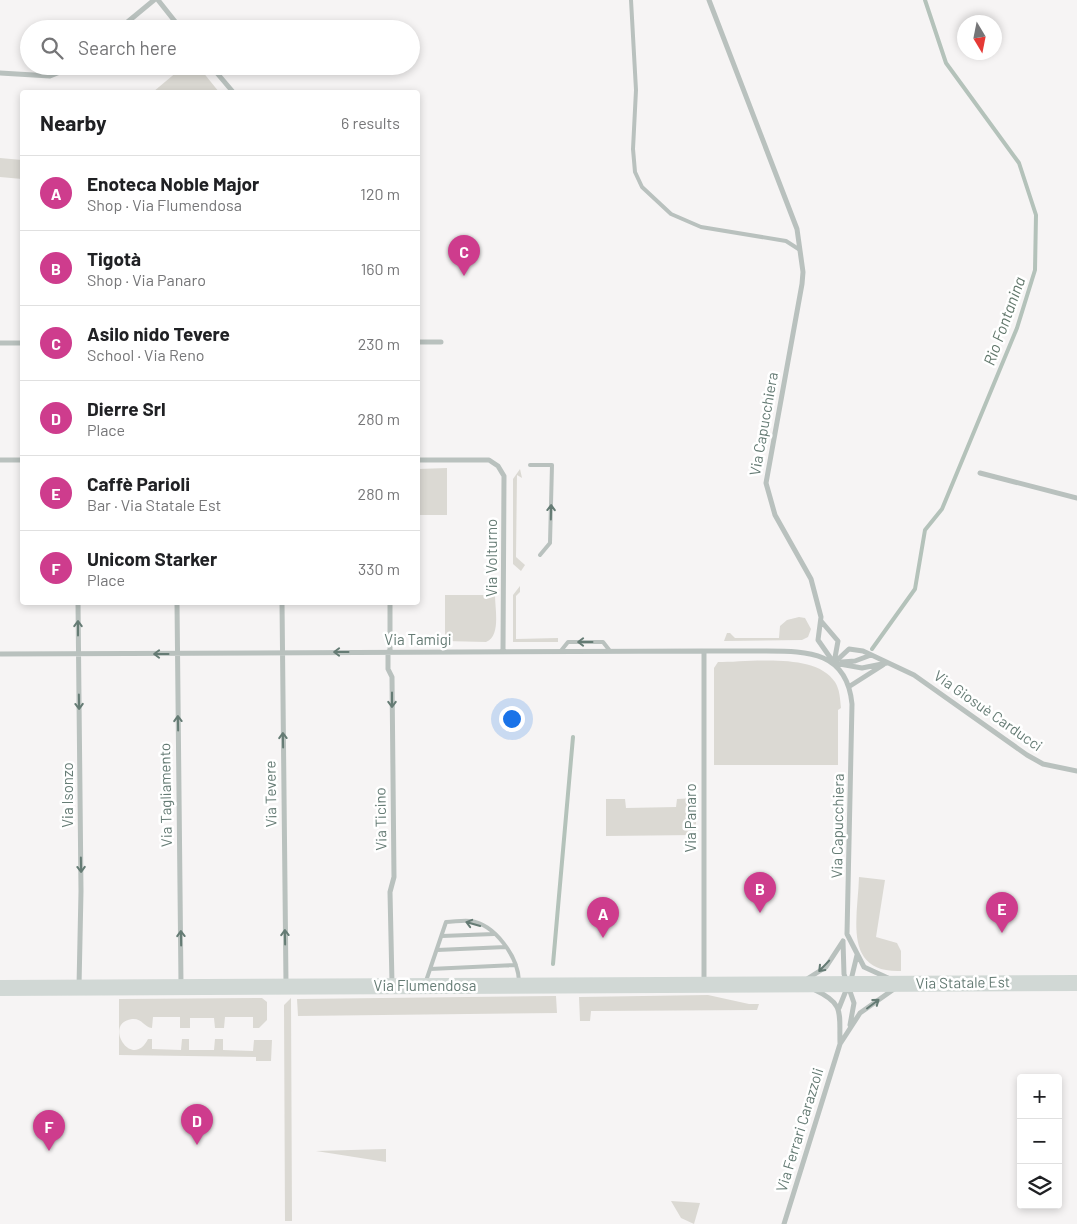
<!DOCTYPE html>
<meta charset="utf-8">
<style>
:root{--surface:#fff;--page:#f6f6f6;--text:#202124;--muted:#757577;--line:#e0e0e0;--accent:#ce3c8d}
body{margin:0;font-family:Barlow,sans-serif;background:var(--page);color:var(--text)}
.controls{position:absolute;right:15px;bottom:15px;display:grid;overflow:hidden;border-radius:5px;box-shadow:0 2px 8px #0003}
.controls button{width:45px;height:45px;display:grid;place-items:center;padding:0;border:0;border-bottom:1px solid var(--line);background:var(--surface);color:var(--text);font:25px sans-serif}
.compass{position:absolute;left:957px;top:15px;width:45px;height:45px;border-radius:50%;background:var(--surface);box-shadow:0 2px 8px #0003;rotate:170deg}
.you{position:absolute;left:511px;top:718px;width:18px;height:18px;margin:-12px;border:4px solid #fff;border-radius:50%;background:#1a73e8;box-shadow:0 0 0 8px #1a73e833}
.badge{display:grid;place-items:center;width:32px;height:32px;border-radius:50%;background:var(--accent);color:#fff;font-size:16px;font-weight:700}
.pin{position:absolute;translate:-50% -41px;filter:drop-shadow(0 1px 2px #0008)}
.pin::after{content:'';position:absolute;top:26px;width:18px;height:15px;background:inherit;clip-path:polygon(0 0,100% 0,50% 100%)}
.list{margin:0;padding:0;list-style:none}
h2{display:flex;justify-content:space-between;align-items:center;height:65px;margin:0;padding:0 20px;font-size:21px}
h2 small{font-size:16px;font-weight:400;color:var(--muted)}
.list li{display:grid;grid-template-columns:32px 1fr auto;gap:15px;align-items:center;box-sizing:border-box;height:75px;padding:0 20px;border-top:1px solid var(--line)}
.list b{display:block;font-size:19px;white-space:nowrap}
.list p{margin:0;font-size:16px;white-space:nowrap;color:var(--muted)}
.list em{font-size:16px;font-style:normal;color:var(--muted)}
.icon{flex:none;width:28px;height:28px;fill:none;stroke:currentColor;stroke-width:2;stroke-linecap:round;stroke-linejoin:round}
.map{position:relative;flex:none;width:1077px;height:1224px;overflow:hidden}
.search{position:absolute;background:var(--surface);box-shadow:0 2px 8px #0003;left:20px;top:20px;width:400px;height:55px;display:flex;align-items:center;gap:12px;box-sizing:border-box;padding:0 18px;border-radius:28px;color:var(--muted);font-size:19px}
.panel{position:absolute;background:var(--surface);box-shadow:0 2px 8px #0003;left:20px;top:90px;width:400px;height:515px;border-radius:5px}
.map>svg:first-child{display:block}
.green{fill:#dbd9d3}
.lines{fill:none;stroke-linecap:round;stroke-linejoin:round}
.stream{stroke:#b4c2ba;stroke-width:4}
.lane{stroke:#b9c1be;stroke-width:4}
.street{stroke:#b9c1be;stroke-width:5}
.secondary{stroke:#d1d8d5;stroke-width:16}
.oneway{stroke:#657b74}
.labels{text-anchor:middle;stroke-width:5;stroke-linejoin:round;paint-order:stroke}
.street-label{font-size:15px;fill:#657b74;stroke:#fff}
.water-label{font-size:16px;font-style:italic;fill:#60766a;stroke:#fff}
</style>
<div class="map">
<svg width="1077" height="1224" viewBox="0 0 1077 1224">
<rect width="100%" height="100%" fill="#f6f4f4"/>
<path class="green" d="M184,66H198L219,92H153Z
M0,158L22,160V179L0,177Z
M447,468V515H418V469Z
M520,469L522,478L517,475L516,557L525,565L521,571L513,564V479Z
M520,586V592L516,596V639L558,638V642H513V595Z
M445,595H495C495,609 501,636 486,642L445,641Z
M799,617L805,618L811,629L808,637L802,640L724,641L727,633H730L735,638H779L780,626L787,620Z
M718,662C750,662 816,652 835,682C840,690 840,699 841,708L838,710V765H714V668Z
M696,798V835L606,836V799H625L626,808L676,807L677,799Z
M859,877L885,880L876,937L897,943L901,951V971C842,973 858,917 859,877Z
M708,995L749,1004H759L757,1010L591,1011L590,1021H580L579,997Z
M556,996L557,1013L298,1016L297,999Z
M262,998L267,1002V1020L259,1028H253V1017H225L224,1028H215L214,1018H190V1028H180V1017H153L152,1028C144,1027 142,1018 132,1019C102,1023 132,1071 148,1039H152V1049L181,1050L182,1039H189V1050H214L215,1039H223V1050L253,1051L254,1040H272L271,1061H256V1057L119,1055V999Z
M291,998L292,1221H285L284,1005Z
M386,1149V1162L316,1151Z
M671,1201L700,1203L694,1224L681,1218Z"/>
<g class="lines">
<path class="stream" d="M872,649L915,589L925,530L942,509L1017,328L1035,270L1036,215L1019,163L946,63L925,0
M553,964L573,737"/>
<path class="lane" d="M631,0L636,90L633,149L635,172L642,187L671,214L701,227L786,241L800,250
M530,465H552L550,543L540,555
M560,652L568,642H603L610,651
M442,936L494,934
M437,950L506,947
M430,969L516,965
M426,981L446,922C454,922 462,920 470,921C495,924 518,957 519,981"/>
<path class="street" d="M158,0L181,29
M709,0L797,229L803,272L802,284L766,483L775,515L811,579L821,617L818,640L834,663L838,641L821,621
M119,29L154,0
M211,66L233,92
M0,73L50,76L75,66
M418,342H441
M0,343H22
M0,460H22
M418,460H489L498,466L504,476L503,652
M980,473L1077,498
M78,602L81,891L79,986
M177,602L181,984
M282,602L286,983
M390,602V652
M388,652V669L392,677L394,877L390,892L392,983
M0,654L704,651C725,651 746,651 766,651C809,651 847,652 852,704L847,934L864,967L888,978
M842,662L855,661L871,655
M834,663L849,649L863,651L914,675L1027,755L1043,764L1077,771
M834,663L862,668L887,663
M850,686L883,665
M843,941L844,974L854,1003L850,1025
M807,979L826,967L843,941
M851,980L857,955
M704,983V651
M815,990C845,1004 839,1013 840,1043
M839,1008L847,988
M784,1224L840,1044L860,1013L894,989"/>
<path class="secondary" d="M0,988L1077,983"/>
</g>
<defs><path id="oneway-shaft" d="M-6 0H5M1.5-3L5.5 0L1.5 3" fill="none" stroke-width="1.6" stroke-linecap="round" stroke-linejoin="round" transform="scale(1.25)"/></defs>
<g class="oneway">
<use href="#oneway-shaft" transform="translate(551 512) rotate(-89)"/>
<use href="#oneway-shaft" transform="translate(78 628) rotate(-90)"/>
<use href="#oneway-shaft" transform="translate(585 642) rotate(180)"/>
<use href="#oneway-shaft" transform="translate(341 652) rotate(-180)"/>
<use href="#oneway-shaft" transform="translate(161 654) rotate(-180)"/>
<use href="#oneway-shaft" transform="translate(392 700) rotate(90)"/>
<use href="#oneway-shaft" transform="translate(79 702) rotate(89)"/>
<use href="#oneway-shaft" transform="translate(178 723) rotate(-91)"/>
<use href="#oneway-shaft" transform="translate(283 740) rotate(-91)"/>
<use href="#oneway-shaft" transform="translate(81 865) rotate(89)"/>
<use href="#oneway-shaft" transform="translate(473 924) rotate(-164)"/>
<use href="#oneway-shaft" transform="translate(285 937) rotate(-91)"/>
<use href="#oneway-shaft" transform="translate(181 938) rotate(-91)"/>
<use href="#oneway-shaft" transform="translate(824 966) rotate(134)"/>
<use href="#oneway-shaft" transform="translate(873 1004) rotate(-37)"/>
</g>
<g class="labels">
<g class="street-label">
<text transform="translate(764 424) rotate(-80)" y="5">Via Capucchiera</text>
<text transform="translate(492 558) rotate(-90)" y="5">Via Volturno</text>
<text x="418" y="645">Via Tamigi</text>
<text transform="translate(988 711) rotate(35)" y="5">Via Giosuè Carducci</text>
<text transform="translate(271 794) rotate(-91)" y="5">Via Tevere</text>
<text transform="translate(68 795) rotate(-90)" y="5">Via Isonzo</text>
<text transform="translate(166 795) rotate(-91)" y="5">Via Tagliamento</text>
<text transform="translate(691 818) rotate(-90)" y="5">Via Panaro</text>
<text transform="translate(381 819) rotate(-91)" y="5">Via Ticino</text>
<text transform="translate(838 826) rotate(-89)" y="5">Via Capucchiera</text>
<text transform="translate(963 983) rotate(-1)" y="5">Via Statale Est</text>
<text x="425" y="991">Via Flumendosa</text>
<text transform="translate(800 1130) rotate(-73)" y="5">Via Ferrari Carazzoli</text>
</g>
<g class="water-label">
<text transform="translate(1004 321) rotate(-70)" y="6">Rio Fontanina</text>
</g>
</g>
</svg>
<div class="controls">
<button>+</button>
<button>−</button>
<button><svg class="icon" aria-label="layers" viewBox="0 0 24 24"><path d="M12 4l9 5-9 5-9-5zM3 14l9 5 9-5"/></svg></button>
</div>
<svg class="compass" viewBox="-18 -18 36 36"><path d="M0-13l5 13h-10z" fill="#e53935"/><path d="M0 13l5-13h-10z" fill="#757577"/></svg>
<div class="you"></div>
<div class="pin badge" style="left:603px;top:938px">A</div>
<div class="pin badge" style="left:760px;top:913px">B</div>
<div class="pin badge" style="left:464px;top:276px">C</div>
<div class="pin badge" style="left:197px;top:1145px">D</div>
<div class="pin badge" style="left:1002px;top:933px">E</div>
<div class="pin badge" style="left:49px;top:1151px">F</div>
<div class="search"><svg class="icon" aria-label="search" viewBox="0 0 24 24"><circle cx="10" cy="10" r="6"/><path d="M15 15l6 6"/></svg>Search here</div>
<section class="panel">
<h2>Nearby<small>6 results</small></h2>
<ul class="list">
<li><span class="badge">A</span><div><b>Enoteca Noble Major</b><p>Shop · Via Flumendosa</p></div><em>120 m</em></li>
<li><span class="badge">B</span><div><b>Tigotà</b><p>Shop · Via Panaro</p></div><em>160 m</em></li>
<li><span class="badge">C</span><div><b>Asilo nido Tevere</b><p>School · Via Reno</p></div><em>230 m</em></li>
<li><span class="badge">D</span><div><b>Dierre Srl</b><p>Place</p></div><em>280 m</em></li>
<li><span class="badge">E</span><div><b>Caffè Parioli</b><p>Bar · Via Statale Est</p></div><em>280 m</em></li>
<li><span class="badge">F</span><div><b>Unicom Starker</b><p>Place</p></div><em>330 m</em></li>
</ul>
</section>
</div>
